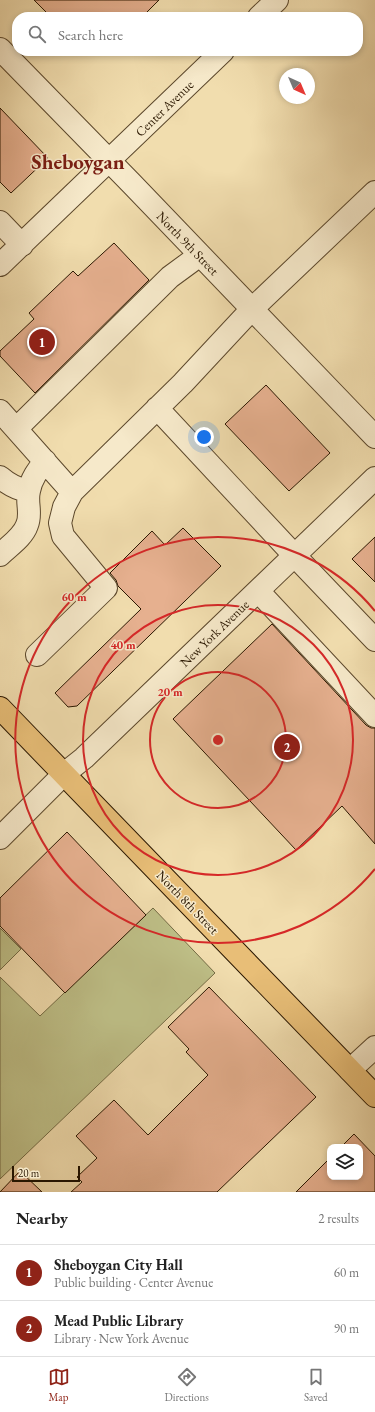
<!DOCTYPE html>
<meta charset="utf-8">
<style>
:root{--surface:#fff;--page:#f2f2f2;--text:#222;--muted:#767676;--line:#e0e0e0;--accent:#8f2418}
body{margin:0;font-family:"EB Garamond",serif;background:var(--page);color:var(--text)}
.controls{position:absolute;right:12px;bottom:12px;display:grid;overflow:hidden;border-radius:8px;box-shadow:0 2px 6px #0003}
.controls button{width:36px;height:36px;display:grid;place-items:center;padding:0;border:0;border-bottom:1px solid var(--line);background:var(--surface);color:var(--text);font:20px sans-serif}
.compass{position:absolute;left:279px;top:68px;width:36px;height:36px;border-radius:50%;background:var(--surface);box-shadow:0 2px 6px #0003;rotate:136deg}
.scale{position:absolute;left:12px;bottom:10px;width:68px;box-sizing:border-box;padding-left:4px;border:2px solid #2a1701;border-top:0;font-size:11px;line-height:14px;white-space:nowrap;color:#2a1701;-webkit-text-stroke:3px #f6e9ca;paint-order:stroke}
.you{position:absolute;left:204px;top:437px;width:14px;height:14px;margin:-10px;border:3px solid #fff;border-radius:50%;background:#1a73e8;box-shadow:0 0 0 6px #1a73e833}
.badge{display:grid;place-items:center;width:26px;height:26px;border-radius:50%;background:var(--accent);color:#fff;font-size:13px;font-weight:700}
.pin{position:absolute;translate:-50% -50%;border:2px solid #fff;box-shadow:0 1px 4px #0006}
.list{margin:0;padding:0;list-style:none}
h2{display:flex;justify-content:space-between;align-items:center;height:52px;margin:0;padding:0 16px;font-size:17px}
h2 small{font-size:13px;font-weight:400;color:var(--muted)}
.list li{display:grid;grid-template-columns:26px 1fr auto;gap:12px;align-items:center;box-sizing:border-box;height:56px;padding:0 16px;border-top:1px solid var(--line)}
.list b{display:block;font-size:15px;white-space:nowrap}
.list p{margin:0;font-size:13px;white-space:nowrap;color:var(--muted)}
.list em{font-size:13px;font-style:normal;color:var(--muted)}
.icon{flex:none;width:22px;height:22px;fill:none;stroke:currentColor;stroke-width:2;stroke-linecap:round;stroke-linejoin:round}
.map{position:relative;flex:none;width:375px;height:1192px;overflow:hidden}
.search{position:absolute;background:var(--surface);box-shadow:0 2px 6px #0003;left:12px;right:12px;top:12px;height:44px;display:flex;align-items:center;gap:10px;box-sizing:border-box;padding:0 14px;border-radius:16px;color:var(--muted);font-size:15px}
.sheet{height:164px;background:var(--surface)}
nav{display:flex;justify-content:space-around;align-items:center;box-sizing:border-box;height:56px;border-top:1px solid var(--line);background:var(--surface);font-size:11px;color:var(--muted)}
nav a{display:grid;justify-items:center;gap:2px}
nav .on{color:var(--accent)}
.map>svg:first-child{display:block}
.green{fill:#bebf87;stroke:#746b44}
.building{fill:#e6b08f;stroke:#2a1701}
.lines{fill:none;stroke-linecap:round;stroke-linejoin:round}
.minor-casing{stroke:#5c482c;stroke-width:24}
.major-casing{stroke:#2a1701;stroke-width:24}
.minor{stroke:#f6e9ca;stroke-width:22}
.major{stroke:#e8be77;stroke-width:22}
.ring{fill:none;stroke:#d62828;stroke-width:2}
.labels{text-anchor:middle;stroke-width:3;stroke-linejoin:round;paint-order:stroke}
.street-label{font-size:13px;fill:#2a1701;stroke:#f6e9ca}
.town-label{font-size:21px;font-weight:bold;fill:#7a1f14;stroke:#f6e9ca}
.centre{fill:#d62828;stroke:#f6e9ca;stroke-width:2}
.ring-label{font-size:12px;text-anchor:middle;font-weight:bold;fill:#d62828;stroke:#f6e9ca;stroke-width:3;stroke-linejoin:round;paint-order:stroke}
</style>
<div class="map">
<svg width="375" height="1192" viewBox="0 0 375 1192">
<rect width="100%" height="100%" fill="#f1ddae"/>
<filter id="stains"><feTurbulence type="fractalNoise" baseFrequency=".005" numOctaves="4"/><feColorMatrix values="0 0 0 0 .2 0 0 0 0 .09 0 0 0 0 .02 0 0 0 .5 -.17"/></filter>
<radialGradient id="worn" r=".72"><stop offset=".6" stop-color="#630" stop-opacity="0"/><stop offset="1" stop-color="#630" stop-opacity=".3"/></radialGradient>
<path class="green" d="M153,908L215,973L0,1179V977L40,1016Z
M0,928L21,949L0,970Z"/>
<path class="building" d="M34,0H159L142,17H51Z
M0,108L48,158L11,193L0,182Z
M114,243L149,280L35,393L0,356V351L34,319L29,313L73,271L78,276Z
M266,385L330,453L289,491L225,424Z
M183,528L221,566L77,706L68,707L55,693L141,609L118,586L116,580L110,573L152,531L165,545Z
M375,537V582L352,559Z
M272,624L366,725L371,728H375V844L342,806L296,850L173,719Z
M67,832L146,915L65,993L0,926V898Z
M209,987L316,1097L217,1192H71L82,1182L77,1177L97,1158L76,1136L114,1100L148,1135L208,1075L186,1052L189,1049L168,1027Z
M354,1134L375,1156V1192H296L330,1158V1177H360V1147H341Z
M20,1171L42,1192H0Z"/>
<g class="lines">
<defs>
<path id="minor" d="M259,17L277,0
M0,49L132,184L375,437
M0,222L22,245
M0,265L223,51
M157,408L294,555L375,640
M0,411L72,492
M17,428L170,277L200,255
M0,477C8,484 17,489 28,491
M0,555C9,546 23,537 27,525C32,514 26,502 29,491C31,479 38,470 45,461
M258,591L375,716
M37,655L106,588L63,536L60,523L64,507L72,492L183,383L252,309L375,192
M0,838L64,774L84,758L375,478
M350,1070L375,1047"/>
<path id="major" d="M0,708L375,1096"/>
</defs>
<use href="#minor" class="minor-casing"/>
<use href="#major" class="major-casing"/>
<use href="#minor" class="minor"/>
<use href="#major" class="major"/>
</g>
<g class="ring">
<circle cx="218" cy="740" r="68"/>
<circle cx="218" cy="740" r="135"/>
<path d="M375 869A203 203 0 1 1 375 611"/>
</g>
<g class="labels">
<g class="street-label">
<text transform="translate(164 108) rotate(-44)" y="5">Center Avenue</text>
<text transform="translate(188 243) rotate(46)" y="5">North 9th Street</text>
<text transform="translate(214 633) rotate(-44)" y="5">New York Avenue</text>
<text transform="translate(188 902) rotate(46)" y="5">North 8th Street</text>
</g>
<g class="town-label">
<text x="78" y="169">Sheboygan</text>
</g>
</g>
<circle cx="218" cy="740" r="6" class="centre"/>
<g class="ring-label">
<text x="74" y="601">60 m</text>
<text x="123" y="649">40 m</text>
<text x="170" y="696">20 m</text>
</g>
<rect width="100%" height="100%" filter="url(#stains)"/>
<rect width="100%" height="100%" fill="url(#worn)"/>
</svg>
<div class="controls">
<button><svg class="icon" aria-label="layers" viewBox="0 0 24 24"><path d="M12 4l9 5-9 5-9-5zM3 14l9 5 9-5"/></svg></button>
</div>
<svg class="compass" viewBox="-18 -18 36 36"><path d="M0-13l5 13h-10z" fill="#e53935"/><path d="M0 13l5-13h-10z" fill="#767676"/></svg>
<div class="scale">20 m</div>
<div class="you"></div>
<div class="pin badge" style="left:42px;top:342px">1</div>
<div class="pin badge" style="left:287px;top:747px">2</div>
<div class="search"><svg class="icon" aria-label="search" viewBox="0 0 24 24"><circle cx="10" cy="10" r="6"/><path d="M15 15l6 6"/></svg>Search here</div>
</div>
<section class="sheet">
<h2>Nearby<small>2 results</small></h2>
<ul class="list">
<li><span class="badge">1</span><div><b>Sheboygan City Hall</b><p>Public building · Center Avenue</p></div><em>60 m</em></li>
<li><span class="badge">2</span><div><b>Mead Public Library</b><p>Library · New York Avenue</p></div><em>90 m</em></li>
</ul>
</section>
<nav>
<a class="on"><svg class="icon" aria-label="map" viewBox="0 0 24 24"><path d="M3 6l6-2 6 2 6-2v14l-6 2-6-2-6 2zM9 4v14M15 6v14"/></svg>Map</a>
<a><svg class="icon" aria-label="directions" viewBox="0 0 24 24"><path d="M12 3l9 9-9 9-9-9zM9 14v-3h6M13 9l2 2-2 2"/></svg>Directions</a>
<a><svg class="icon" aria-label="saved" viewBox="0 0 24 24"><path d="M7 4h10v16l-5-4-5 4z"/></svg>Saved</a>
</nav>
